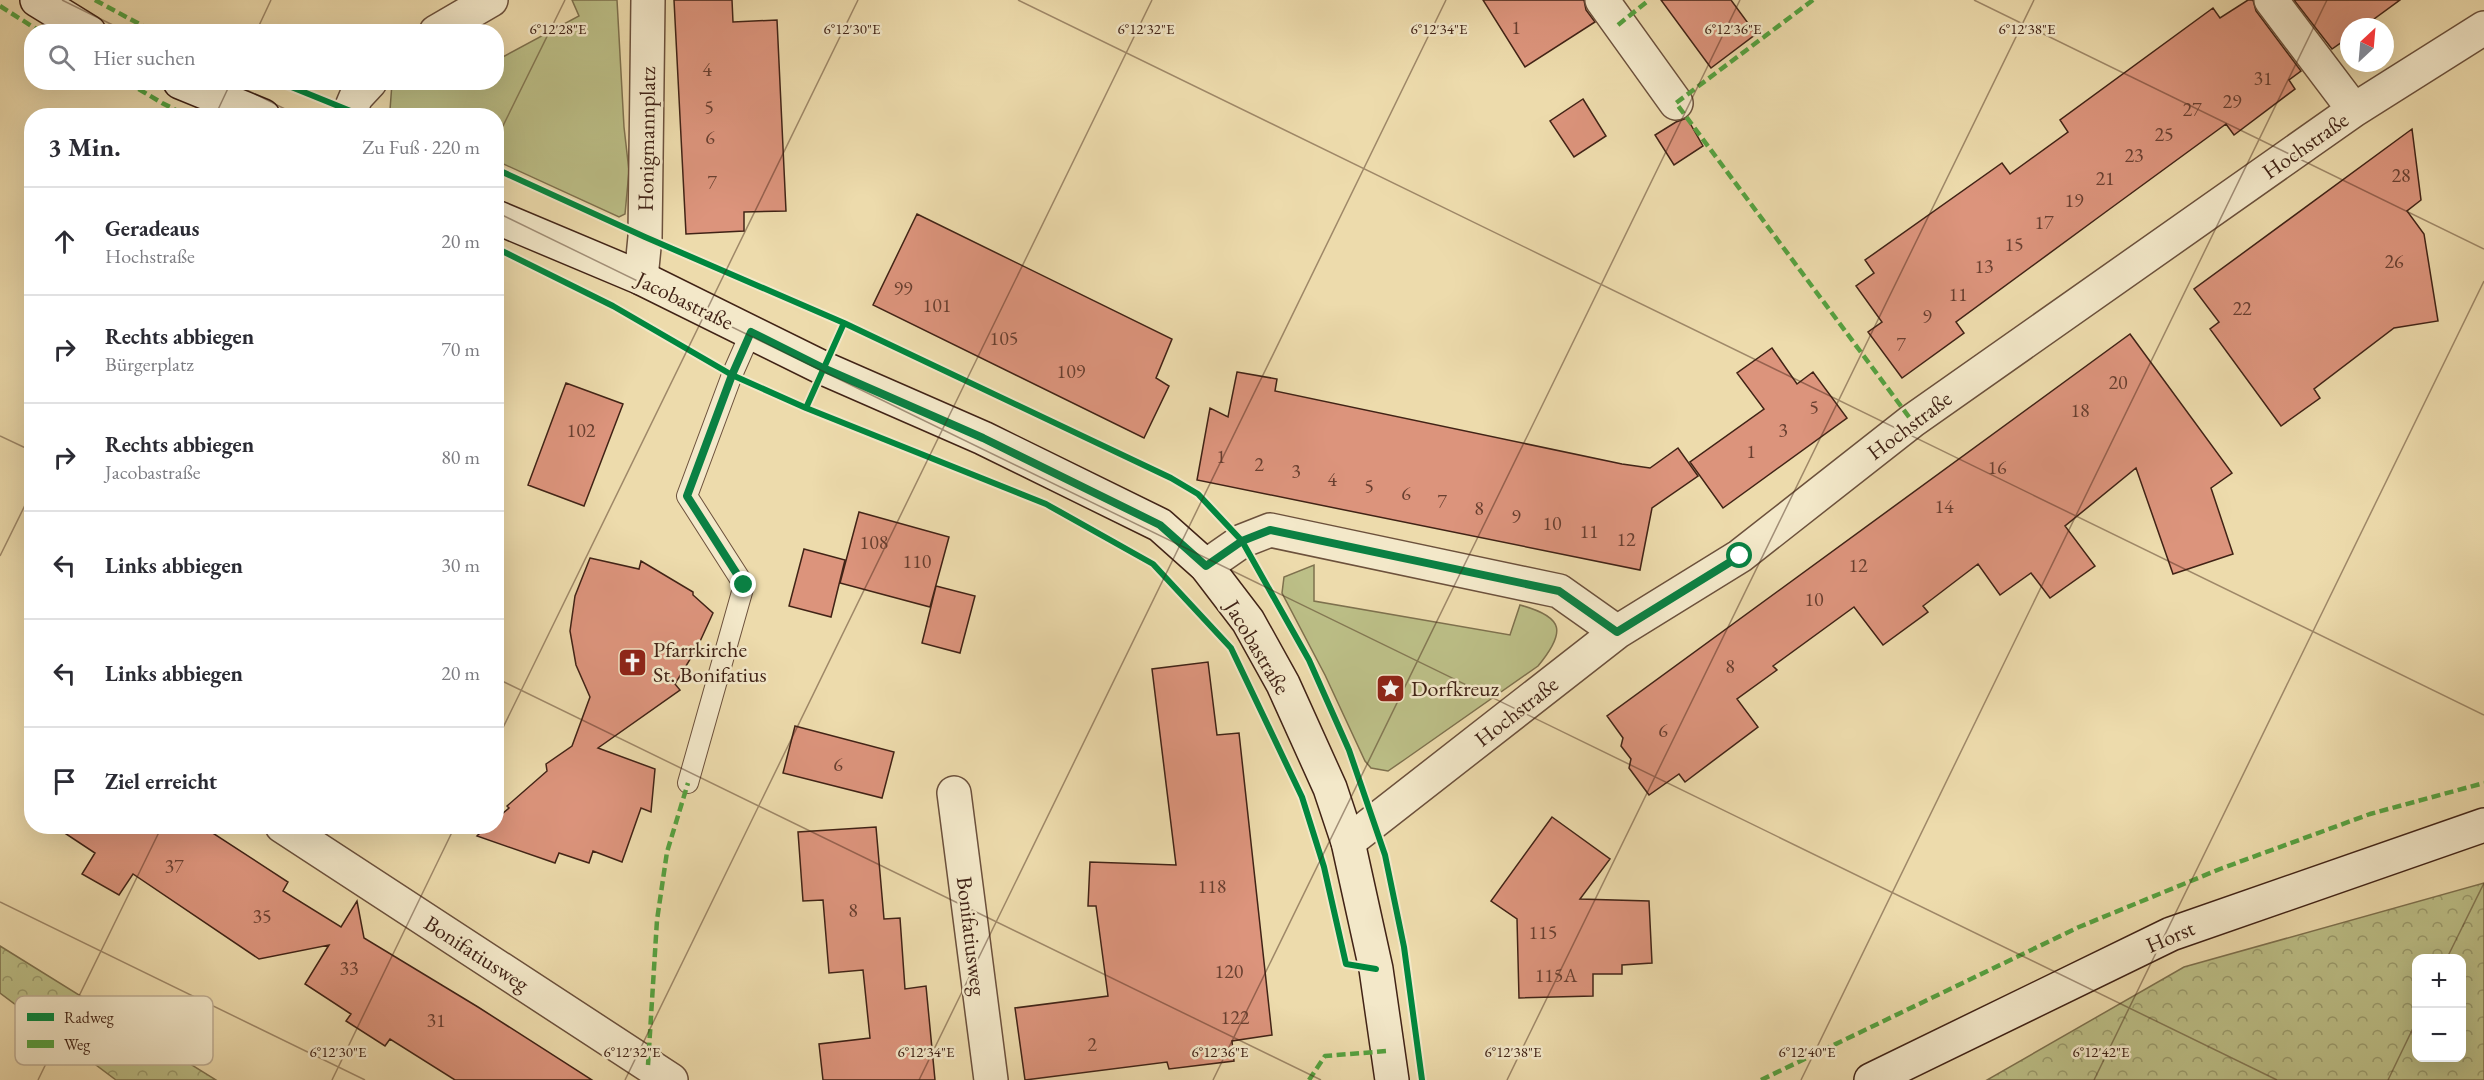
<!DOCTYPE html>
<html lang="de">
<meta charset="utf-8">
<style>
:root{--surface:#fff;--page:#f2f2f3;--text:#2b2b33;--muted:#7c7c81;--line:#e1e1e2}
body{margin:0;font-family:"EB Garamond",serif;background:var(--page);color:var(--text)}
.controls{position:absolute;right:18px;bottom:18px;display:grid;overflow:hidden;border-radius:12px;box-shadow:0 6px 24px #0002}
.controls button{width:54px;height:54px;display:grid;place-items:center;padding:0;border:0;border-bottom:2px solid var(--line);background:var(--surface);color:var(--text);font:30px sans-serif}
.compass{position:absolute;left:2340px;top:18px;width:54px;height:54px;border-radius:50%;background:var(--surface);box-shadow:0 6px 24px #0002;rotate:26deg}
.stop{position:absolute;width:18px;height:18px;margin:-14px;border:4px solid #0b8043;border-radius:50%;background:#fff}
.stop.end{background:#0b8043;border-color:#fff;box-shadow:0 2px 6px #0008}
.list{margin:0;padding:0;list-style:none}
h2{display:flex;justify-content:space-between;align-items:center;height:78px;margin:0;padding:0 24px;font-size:26px}
h2 small{font-size:20px;font-weight:400;color:var(--muted)}
.list li{display:grid;grid-template-columns:39px 1fr auto;gap:18px;align-items:center;box-sizing:border-box;height:108px;padding:0 24px;border-top:2px solid var(--line)}
.list b{display:block;font-size:22px;white-space:nowrap}
.list p{margin:0;font-size:20px;white-space:nowrap;color:var(--muted)}
.list em{font-size:20px;font-style:normal;color:var(--muted)}
.icon{flex:none;width:33px;height:33px;fill:none;stroke:currentColor;stroke-width:2;stroke-linecap:round;stroke-linejoin:round}
.map{position:relative;flex:none;width:2484px;height:1080px;overflow:hidden}
.search{position:absolute;background:var(--surface);box-shadow:0 6px 24px #0002;left:24px;top:24px;width:480px;height:66px;display:flex;align-items:center;gap:15px;box-sizing:border-box;padding:0 21px;border-radius:24px;color:var(--muted);font-size:22px}
.panel{position:absolute;background:var(--surface);box-shadow:0 6px 24px #0002;left:24px;top:108px;width:480px;height:726px;border-radius:24px}
.map>svg:first-child{display:block}
.grass{fill:#bcbf87;stroke:#7e714e;stroke-width:1.5}
.forest{fill:url(#forest-crowns);stroke:#7e714e;stroke-width:1.5;fill-rule:evenodd}
.building{fill:#dc947c;stroke:#412316;stroke-width:1.5}
.lines{fill:none;stroke-linecap:round;stroke-linejoin:round}
.lane-casing{stroke:#6c513c;stroke-width:22}
.street-casing{stroke:#6c513c;stroke-width:36}
.secondary-casing{stroke:#412316;stroke-width:36}
.lane{stroke:#f3e8c9;stroke-width:20}
.street{stroke:#f3e8c9;stroke-width:33}
.secondary{stroke:#f3e8c9;stroke-width:33}
.quiet{stroke:#55a240;stroke-width:4.5;stroke-dasharray:9 4.5;stroke-linecap:butt}
.cycleway-casing{stroke:#f3e8c9;stroke-width:10}
.cycleway{stroke:#00873e;stroke-width:6}
.route{stroke:#0b8043;stroke-width:8}
.ticks{fill:none;stroke:#412316;stroke-width:1.5;stroke-opacity:0.45}
.labels{text-anchor:middle;stroke-width:5;stroke-linejoin:round;paint-order:stroke}
.number-label{font-size:20px;fill:#683f30}
.street-label{font-size:22px;fill:#412316;stroke:#f3e8c9}
.poi-label{font-size:22px;fill:#412316;stroke:#f3e8c9;text-anchor:start}
.key{fill:#f3e8c9;stroke:#bead93;stroke-width:1.5}
.key-label{font-size:16px;fill:#412316}
.ticks-label{font-size:15px;text-anchor:middle;fill:#412316;stroke:#f3e8c9;stroke-width:5;stroke-linejoin:round;paint-order:stroke}
</style>
<div class="map">
<svg width="2484" height="1080" viewBox="0 0 2484 1080">
<defs>
<pattern id="forest-crowns" width="20" height="18" patternUnits="userSpaceOnUse" patternTransform="scale(1.5)"><rect width="20" height="18" fill="#bcbf87"/><path d="M2 6a3 3 0 1 1 6 0M12 15a3 3 0 1 1 6 0" fill="none" stroke="#9a9b6d"/></pattern>
</defs>
<rect width="100%" height="100%" fill="#eddbac"/>
<filter id="stains"><feTurbulence type="fractalNoise" baseFrequency=".00333" numOctaves="4"/><feColorMatrix values="0 0 0 0 .2 0 0 0 0 .09 0 0 0 0 .02 0 0 0 .5 -.17"/></filter>
<radialGradient id="worn" r=".72"><stop offset=".6" stop-color="#630" stop-opacity="0"/><stop offset="1" stop-color="#630" stop-opacity=".3"/></radialGradient>
<path class="grass" d="M572,0H617L624,127L629,171L625,214L619,217L497,161L496,116L400,115L390,110L392,83H446L448,86L453,83L496,82L497,60L579,16Z
M1314,565V601L1510,635L1520,605C1565,617 1566,632 1538,666L1404,760L1388,771L1371,768L1365,761L1325,675L1282,593L1284,577Z"/>
<path class="forest" d="M2484,883V1080H1987L2184,967ZM2416,958H2462V1058H2416Z
M0,946L216,1080H116L0,993Z"/>
<path class="building" d="M674,0H732L733,22L777,20L786,211L744,212V231L686,234Z
M1483,0H1584L1586,10L1595,22L1525,67Z
M1661,0H1731L1756,34L1711,68Z
M2248,0H2253L2256,11L2301,71L2289,80L2295,89L2234,135L2226,124L2107,211L1956,322L1964,333L1902,378L1868,332L1882,322L1856,286L1874,273L1865,260L2002,163L2010,174L2068,132L2060,120L2213,8L2220,18Z
M2294,0H2400L2363,27H2349V37L2332,49Z
M1583,99L1606,136L1574,157L1550,121Z
M1687,118L1703,146L1674,165L1655,135L1676,122Z
M2412,129L2421,200L2407,211L2424,234L2438,321L2394,328L2314,389L2320,398L2281,426L2210,329L2219,322L2194,289Z
M917,214L1172,339L1156,378L1169,386L1144,438L873,305Z
M2130,334L2232,473L2211,488L2233,554L2173,574L2136,468L2065,526L2095,566L2050,598L2031,573L2000,595L1978,564L1923,606L1928,612L1883,645L1854,607L1773,666L1777,670L1737,699L1758,727L1685,782L1679,774L1649,795L1629,768L1631,759L1621,746L1623,738L1607,716Z
M1772,348L1797,384L1813,372L1847,418L1723,508L1690,462L1764,409L1737,373Z
M1237,372L1277,379L1275,391L1622,464L1650,468L1678,448L1698,476L1652,508L1640,570L1197,480L1210,408L1228,417Z
M566,383L623,404L584,506L528,485Z
M859,512L949,537L930,607L840,583Z
M804,549L845,560L831,617L789,606Z
M590,558L639,569L641,561L693,592V595L713,613L697,648L675,684L680,690L598,748L655,769L651,812L641,808L622,862L593,851L589,863L559,853L555,863L477,836L487,826H496V819L509,808L507,806L547,771L546,764L572,746L590,697L576,665L570,631L575,596Z
M936,586L975,596L960,653L922,643Z
M1208,662L1217,735L1239,733L1272,1035L1232,1041L1234,1061L1169,1069L1167,1062L1025,1080L1015,1008L1108,996L1096,906H1088L1090,862L1176,865L1152,669Z
M795,726L894,752L882,798L783,773Z
M1552,817L1610,859L1580,899L1649,901L1652,963L1622,965V974H1593V996L1519,998L1517,919L1491,901Z
M54,826H202L288,882L283,891L341,927L357,901L364,938L478,1007L592,1080H455L390,1039L385,1046L346,1021L351,1014L305,984L329,945L259,959L133,874L119,895L82,874L95,853Z
M876,827L884,919L900,918L905,989L926,986L935,1080H823L819,1044L870,1038L863,970L829,973L823,900L803,901L798,832Z"/>
<g class="lines">
<defs>
<path id="lane" d="M688,783L744,585L687,496L732,375L751,332"/>
<path id="street" d="M1602,0L1676,103
M2271,0L2354,110
M436,32L491,0
M348,116L356,97L370,82
M641,278L645,237L648,0
M1206,566L1242,541L1270,530L1559,591L1617,632
M954,793L991,1080
M282,826L671,1080
M1348,842L1617,632L1740,556L1912,421L2354,110L2484,28"/>
<path id="secondary" d="M37,0L89,32
M180,82L263,116
M496,217L641,278L823,368L983,438L1160,525L1206,566L1248,621L1283,684L1330,788L1348,842L1376,969L1392,1080
M1871,1080L2171,934L2484,825"/>
</defs>
<use href="#lane" class="lane-casing"/>
<use href="#street" class="street-casing"/>
<use href="#secondary" class="secondary-casing"/>
<use href="#lane" class="lane"/>
<use href="#street" class="street"/>
<use href="#secondary" class="secondary"/>
<path class="quiet" d="M95,0L154,32
M1813,0L1676,103L1912,421
M0,6L41,32
M1618,25L1649,0
M127,82L162,103L188,116
M648,1065L657,920L667,852L688,783
M1309,1080L1325,1056L1387,1051
M1761,1080L2079,927L2220,869L2370,814L2484,783"/>
<defs>
<path id="cycleway" d="M279,82L358,114L380,113L385,116
M496,169L645,237L844,323L1171,478L1198,494L1242,541L1309,660L1349,750L1385,855L1404,947L1422,1080
M496,248L613,306L732,375L806,408L1046,504L1153,564L1231,648L1302,797L1324,867L1346,964L1376,969
M806,408L844,323"/>
</defs>
<use href="#cycleway" class="cycleway-casing"/>
<use href="#cycleway" class="cycleway"/>
</g>
<g class="lines">
<path class="route" d="M744,585L687,496L732,375L751,332L823,368L983,438L1160,525L1206,566L1242,541L1270,530L1559,591L1617,632L1740,556"/>
</g>
<path class="ticks" d="M62,0L127,32M1018,0L2484,715M1974,0L2484,249M256,32L271,0M231,82L299,116M215,116L231,82M496,140L565,0M496,212L2277,1080M0,436L32,451M0,556L32,491M496,678L1321,1080M496,742L858,0M0,902L365,1080M2447,958L2484,883M38,1080L162,826M332,1080L455,826M625,1080L1152,0M919,1080L1446,0M1213,1080L1740,0M1507,1080L2034,0M1801,1080L2327,0M2094,1080L2484,281M2388,1080L2416,1022"/>
<defs>
<symbol id="church-square" viewBox="-11 -11 22 22"><rect x="-9" y="-9" width="18" height="18" rx="4" fill="#8f2418" stroke="#f3e8c9"/><path d="M-1.2-6h2.4v3.5h3.3v2.4h-3.3V6h-2.4V-.1h-3.3v-2.4h3.3Z" fill="#fff"/></symbol>
<symbol id="sight-square" viewBox="-11 -11 22 22"><rect x="-9" y="-9" width="18" height="18" rx="4" fill="#8f2418" stroke="#f3e8c9"/><path d="M0-6L1.8-2.2L6-1.7L2.9 1.2L3.7 5.4L0 3.3L-3.7 5.4L-2.9 1.2L-6-1.7L-1.8-2.2Z" fill="#fff"/></symbol>
</defs>
<g fill-rule="evenodd">
<use href="#church-square" x="616" y="646" width="33" height="33"/>
<use href="#sight-square" x="1374" y="672" width="33" height="33"/>
</g>
<g class="labels">
<g class="number-label">
<text x="1516" y="34">1</text>
<text x="707" y="76">4</text>
<text x="2263" y="85">31</text>
<text x="2232" y="108">29</text>
<text x="709" y="114">5</text>
<text x="2192" y="116">27</text>
<text x="2164" y="141">25</text>
<text x="710" y="144">6</text>
<text x="2134" y="162">23</text>
<text x="2401" y="182">28</text>
<text x="2105" y="185">21</text>
<text x="712" y="189">7</text>
<text x="2074" y="207">19</text>
<text x="2044" y="229">17</text>
<text x="2014" y="251">15</text>
<text x="2394" y="268">26</text>
<text x="1984" y="273">13</text>
<text x="903" y="295">99</text>
<text x="1958" y="301">11</text>
<text x="937" y="312">101</text>
<text x="2242" y="315">22</text>
<text x="1927" y="323">9</text>
<text x="1004" y="345">105</text>
<text x="1901" y="351">7</text>
<text x="1071" y="378">109</text>
<text x="2118" y="389">20</text>
<text x="1814" y="414">5</text>
<text x="2080" y="417">18</text>
<text x="581" y="437">102</text>
<text x="1783" y="437">3</text>
<text x="1751" y="458">1</text>
<text x="1221" y="463">1</text>
<text x="1259" y="471">2</text>
<text x="1997" y="474">16</text>
<text x="1296" y="478">3</text>
<text x="1332" y="486">4</text>
<text x="1369" y="493">5</text>
<text x="1406" y="500">6</text>
<text x="1442" y="508">7</text>
<text x="1944" y="513">14</text>
<text x="1479" y="515">8</text>
<text x="1516" y="523">9</text>
<text x="1552" y="530">10</text>
<text x="1589" y="538">11</text>
<text x="1626" y="546">12</text>
<text x="874" y="549">108</text>
<text x="917" y="568">110</text>
<text x="1858" y="572">12</text>
<text x="1814" y="606">10</text>
<text x="1730" y="673">8</text>
<text x="1663" y="737">6</text>
<text x="838" y="771">6</text>
<text x="174" y="873">37</text>
<text x="1212" y="893">118</text>
<text x="853" y="917">8</text>
<text x="262" y="923">35</text>
<text x="1543" y="939">115</text>
<text x="349" y="975">33</text>
<text x="1229" y="978">120</text>
<text x="1556" y="982">115A</text>
<text x="1235" y="1024">122</text>
<text x="436" y="1027">31</text>
<text x="1092" y="1051">2</text>
</g>
<g class="street-label">
<text transform="translate(646 139) rotate(-89)" y="8">Honigmannplatz</text>
<text transform="translate(2305 145) rotate(-35)" y="8">Hochstraße</text>
<text transform="translate(685 300) rotate(26)" y="8">Jacobastraße</text>
<text transform="translate(1909 425) rotate(-37)" y="8">Hochstraße</text>
<text transform="translate(1258 647) rotate(59)" y="8">Jacobastraße</text>
<text transform="translate(1516 711) rotate(-38)" y="8">Hochstraße</text>
<text transform="translate(972 936) rotate(83)" y="8">Bonifatiusweg</text>
<text transform="translate(2170 936) rotate(-23)" y="8">Horst</text>
<text transform="translate(477 953) rotate(33)" y="8">Bonifatiusweg</text>
</g>
<g class="poi-label">
<text x="653" y="657">Pfarrkirche<tspan x="653" dy="25">St. Bonifatius</tspan></text>
<text x="1411" y="696">Dorfkreuz</text>
</g>
</g>
<rect x="15" y="996" width="198" height="69" rx="9" class="key"/>
<rect x="27" y="1013" width="27" height="8" fill="#00873e"/>
<rect x="27" y="1040" width="27" height="8" fill="#55a240"/>
<g class="key-label">
<text x="64" y="1023">Radweg</text>
<text x="64" y="1050">Weg</text>
</g>
<g class="ticks-label">
<text x="558" y="34">6°12'28"E</text>
<text x="852" y="34">6°12'30"E</text>
<text x="1146" y="34">6°12'32"E</text>
<text x="1439" y="34">6°12'34"E</text>
<text x="1733" y="34">6°12'36"E</text>
<text x="2027" y="34">6°12'38"E</text>
<text x="338" y="1057">6°12'30"E</text>
<text x="632" y="1057">6°12'32"E</text>
<text x="926" y="1057">6°12'34"E</text>
<text x="1220" y="1057">6°12'36"E</text>
<text x="1513" y="1057">6°12'38"E</text>
<text x="1807" y="1057">6°12'40"E</text>
<text x="2101" y="1057">6°12'42"E</text>
</g>
<rect width="100%" height="100%" filter="url(#stains)"/>
<rect width="100%" height="100%" fill="url(#worn)"/>
</svg>
<div class="controls">
<button>+</button>
<button>−</button>
</div>
<svg class="compass" viewBox="-18 -18 36 36"><path d="M0-13l5 13h-10z" fill="#e53935"/><path d="M0 13l5-13h-10z" fill="#7c7c81"/></svg>
<div class="stop" style="left:1740px;top:556px"></div>
<div class="stop end" style="left:744px;top:585px"></div>
<div class="search"><svg class="icon" aria-label="search" viewBox="0 0 24 24"><circle cx="10" cy="10" r="6"/><path d="M15 15l6 6"/></svg>Hier suchen</div>
<section class="panel">
<h2>3 Min.<small>Zu Fuß · 220 m</small></h2>
<ul class="list">
<li><svg class="icon" aria-label="ahead" viewBox="0 0 24 24"><path d="M12 20V5M6 11l6-6 6 6"/></svg><div><b>Geradeaus</b><p>Hochstraße</p></div><em>20 m</em></li>
<li><svg class="icon" aria-label="right" viewBox="0 0 24 24"><path d="M7 20v-9h11M14 6l5 5-5 5"/></svg><div><b>Rechts abbiegen</b><p>Bürgerplatz</p></div><em>70 m</em></li>
<li><svg class="icon" aria-label="right" viewBox="0 0 24 24"><path d="M7 20v-9h11M14 6l5 5-5 5"/></svg><div><b>Rechts abbiegen</b><p>Jacobastraße</p></div><em>80 m</em></li>
<li><svg class="icon" aria-label="left" viewBox="0 0 24 24"><path d="M17 20v-9H6M10 6l-5 5 5 5"/></svg><div><b>Links abbiegen</b></div><em>30 m</em></li>
<li><svg class="icon" aria-label="left" viewBox="0 0 24 24"><path d="M17 20v-9H6M10 6l-5 5 5 5"/></svg><div><b>Links abbiegen</b></div><em>20 m</em></li>
<li><svg class="icon" aria-label="arrive" viewBox="0 0 24 24"><path d="M6 21V4h12l-3 4 3 4H6"/></svg><div><b>Ziel erreicht</b></div></li>
</ul>
</section>
</div>
